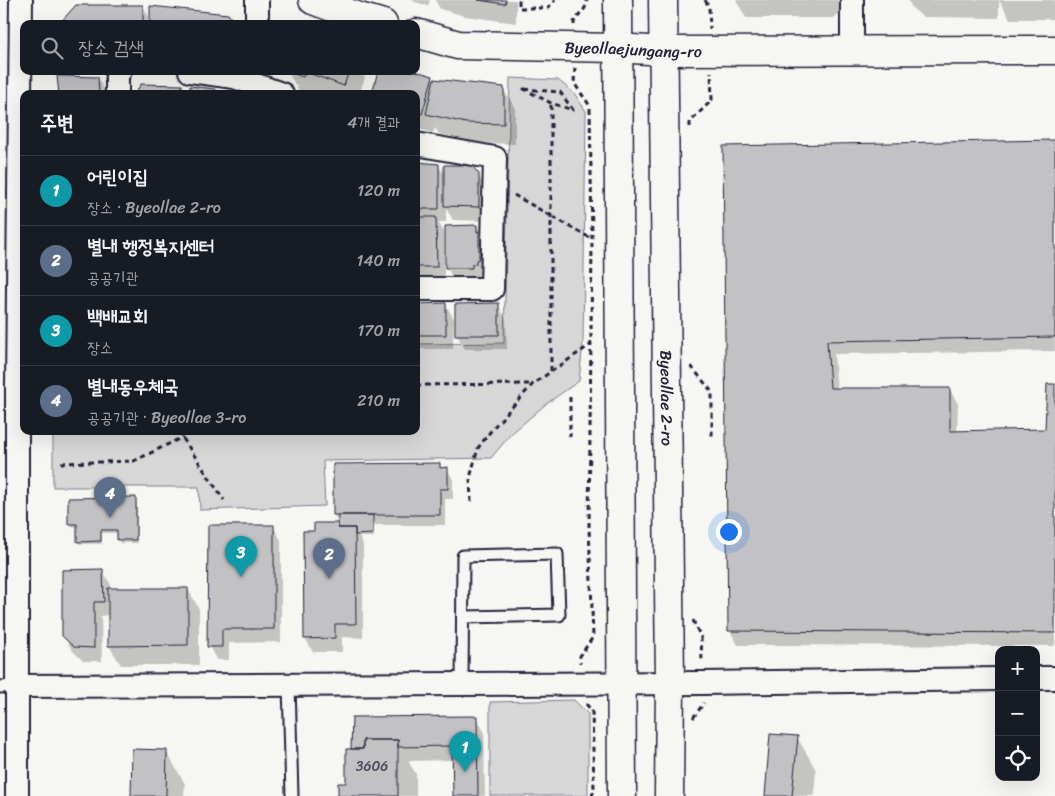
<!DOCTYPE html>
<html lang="ko">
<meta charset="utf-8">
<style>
:root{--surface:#171b24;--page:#20242c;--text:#f1f3f6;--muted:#9ea1a6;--line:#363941;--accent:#8c9099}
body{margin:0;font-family:Sriracha,"Poor Story",sans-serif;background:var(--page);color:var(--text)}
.controls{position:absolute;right:15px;bottom:15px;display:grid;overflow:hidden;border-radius:10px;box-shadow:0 5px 20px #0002}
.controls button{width:45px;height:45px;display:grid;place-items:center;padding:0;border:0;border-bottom:1px solid var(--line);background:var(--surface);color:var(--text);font:25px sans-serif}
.you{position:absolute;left:728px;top:531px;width:18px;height:18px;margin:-12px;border:4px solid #fff;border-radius:50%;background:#1a73e8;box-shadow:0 0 0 8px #1a73e833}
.badge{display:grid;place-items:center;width:32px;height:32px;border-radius:50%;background:var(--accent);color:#fff;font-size:16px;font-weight:700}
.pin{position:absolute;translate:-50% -41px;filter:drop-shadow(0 1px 2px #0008)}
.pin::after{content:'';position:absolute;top:26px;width:18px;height:15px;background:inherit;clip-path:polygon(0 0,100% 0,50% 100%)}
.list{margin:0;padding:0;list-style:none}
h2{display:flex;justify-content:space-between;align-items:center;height:65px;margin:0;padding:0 20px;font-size:21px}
h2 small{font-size:16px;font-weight:400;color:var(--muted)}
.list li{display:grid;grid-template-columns:32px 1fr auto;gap:15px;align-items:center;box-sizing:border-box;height:70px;padding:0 20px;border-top:1px solid var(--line)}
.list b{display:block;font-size:19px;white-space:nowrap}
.list p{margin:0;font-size:16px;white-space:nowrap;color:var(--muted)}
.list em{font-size:16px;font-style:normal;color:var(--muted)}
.icon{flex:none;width:28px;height:28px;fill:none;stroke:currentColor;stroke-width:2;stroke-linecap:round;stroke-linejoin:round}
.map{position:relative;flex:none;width:1055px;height:796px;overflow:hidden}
.search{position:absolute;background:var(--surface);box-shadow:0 5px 20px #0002;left:20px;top:20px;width:400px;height:55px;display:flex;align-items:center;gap:12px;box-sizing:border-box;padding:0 18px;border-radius:10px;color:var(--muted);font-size:19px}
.panel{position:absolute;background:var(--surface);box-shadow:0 5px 20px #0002;left:20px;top:90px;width:400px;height:345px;border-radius:10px}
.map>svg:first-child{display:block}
.green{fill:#d7d7d7;stroke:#7c7c89}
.shadow{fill:#0003}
.building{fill:#c2c2c4;stroke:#22223b}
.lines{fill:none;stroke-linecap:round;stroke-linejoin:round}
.lane-casing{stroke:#22223b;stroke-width:15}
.street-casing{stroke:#22223b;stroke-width:26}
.secondary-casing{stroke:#22223b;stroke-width:31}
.path{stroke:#22223b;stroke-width:3;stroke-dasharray:5 4;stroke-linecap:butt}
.lane{stroke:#f6f6f2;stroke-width:11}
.street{stroke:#f6f6f2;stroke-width:22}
.secondary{stroke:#f6f6f2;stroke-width:28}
.labels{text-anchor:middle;stroke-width:4.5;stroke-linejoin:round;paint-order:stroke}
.number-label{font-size:14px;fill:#4a4a5d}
.street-label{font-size:16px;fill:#22223b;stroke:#f6f6f2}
</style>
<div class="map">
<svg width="1055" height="796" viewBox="0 0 1055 796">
<rect width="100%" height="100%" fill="#f6f6f2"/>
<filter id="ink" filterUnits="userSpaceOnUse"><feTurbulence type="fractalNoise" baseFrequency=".02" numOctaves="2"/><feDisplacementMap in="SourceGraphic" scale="10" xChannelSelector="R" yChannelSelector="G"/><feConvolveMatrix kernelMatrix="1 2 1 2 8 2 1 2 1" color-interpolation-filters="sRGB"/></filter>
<g filter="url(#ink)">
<path class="green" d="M510,78L558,80L574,93L586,111L583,342L579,381L546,404L511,434L491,458L323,461L325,506L200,510L199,487H53V431H416V344L504,343Z
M574,700L588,714V796H490V702Z"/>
<path class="shadow" d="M409,0H430L428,6Z
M435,0H516V23L465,16L440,9Z
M736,0H844V8L834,18H746Z
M908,0H999V18L923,17L912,8Z
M999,0H1055V19H1010Z
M143,6L151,21L234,24H60Z
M287,71H361L365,78L359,94H324L317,91L316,94H307L299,91Z
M432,77L434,81L503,89L515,108V144L478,143L439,134L435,128L433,133L416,128V94L373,93Z
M98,78L106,94H60Z
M182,86L186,94H136Z
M1055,141V351L834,354L837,390H950L958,404L957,432L1046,431L1055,386V646L738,645L730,631L725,147Z
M416,165H438L446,177L478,175L487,189V221L453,220L446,208V222H438L444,232V281H424L416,275Z
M477,226L485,240L483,277L479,278V281L455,282L447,268Z
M416,305H446L454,319L453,349H416Z
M456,305H498L506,319L507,349H465L457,335Z
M439,465L441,469H447L453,479V499H445V525H374V537H359L363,544V638L342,637V652H313L305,638L315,533L339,524L334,515Z
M135,499L137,502V543H120L118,533H102V544H80L79,541V526L71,527L69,523Z
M273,526L281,540V642L229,643V660H217L209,646Z
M103,571L111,585V590L188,589L199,609V665H121L109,646V615L101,616L102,661H83L72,650L64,636Z
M476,717L484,731L485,796H455L454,760L408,761L416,774V796H339L347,784L353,750Z
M797,737L816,770L814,796H766Z
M166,751L185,784L184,796H132Z"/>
<path class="building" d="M478,0H506L505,4Z
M76,5H143V24H59Z
M150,6L228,14L236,24H150Z
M286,71H349L344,86L306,72L303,77Z
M378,71H415L433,76L422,114L416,113V94L372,93Z
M57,76L98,77L99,94H59Z
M434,79L504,87V124L466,123L426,114Z
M141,84L182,85V94H135Z
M190,86L214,89L225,94H190Z
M1055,140V337L827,341L830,388H950V431L1045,429L1047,384H1055V633L728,631L723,146Z
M417,162L439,164V209H416Z
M444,165H471L479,174V207L444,206Z
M416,217H436L437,267H416Z
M477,225V232L479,231V259L476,260V264H472V268H445V226Z
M446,303V335H416V304Z
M499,303V335H455V304Z
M440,463V468L448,467V489H440V515H333V464Z
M136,497V540H117V530H101V541L77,542V524H68V498Z
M338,515H373V534L355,535V528H338Z
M314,523H338V528H355L356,624H335V638L304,639L303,531H314Z
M208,525H274V629H222V647H207Z
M103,569L104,602H94V648L74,647L62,636V570Z
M108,588H188V645L108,646Z
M477,716L478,796H453L452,746L398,747V740H363V749H351L352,717Z
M770,734L798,736L792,796H765Z
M363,740H398V796H338V783H346V749H363Z
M132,749L167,750L166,796H131Z"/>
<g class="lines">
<defs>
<path id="lane" d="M289,684L292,796
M462,684L463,556L557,554L559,615L463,617
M0,687L16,686"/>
<path id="street" d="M257,0V24
M852,0V50
M190,71L234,77L282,94
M117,94V75L120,71
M416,144L495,158L492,289H416
M1036,678H1055
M16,686L703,683L999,679
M17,796V386L21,0"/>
<g id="secondary">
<path d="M313,0L359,17L383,24"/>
<path d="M618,0L622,796"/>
<path id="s1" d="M663,0L670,683L669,796"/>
<path id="s2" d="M416,33L458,45L617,48L664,51L1055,50"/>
</g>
</defs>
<use href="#lane" class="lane-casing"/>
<use href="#street" class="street-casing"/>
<use href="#secondary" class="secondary-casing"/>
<path class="path" d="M519,0V8H548L555,0
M705,0L709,7L710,29
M574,25V22L585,8L587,0
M575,68L574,83L590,106L592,239L589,527L593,637L580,656V663
M524,89L560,92L573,110L551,103Z
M690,127V122L712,100L711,72
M514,195L592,239
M691,366L712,392V438
M551,371V103
M416,385L533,384
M570,397V437
M178,431L224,500
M61,463L134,461L183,437
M471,502L470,478L478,448L493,428L533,384L590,345
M693,620L701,638L702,662
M586,704L592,711L594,789L592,796
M693,718L704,703"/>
<use href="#lane" class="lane"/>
<use href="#street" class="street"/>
<use href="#secondary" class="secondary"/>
</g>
</g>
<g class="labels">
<g class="number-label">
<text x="372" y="771">3606</text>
</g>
<g class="street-label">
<text dy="6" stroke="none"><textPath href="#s2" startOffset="219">Byeollaejungang-ro</textPath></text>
<text dy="6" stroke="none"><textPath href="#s1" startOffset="398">Byeollae 2-ro</textPath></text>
</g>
</g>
</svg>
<div class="controls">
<button>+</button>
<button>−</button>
<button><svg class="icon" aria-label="locate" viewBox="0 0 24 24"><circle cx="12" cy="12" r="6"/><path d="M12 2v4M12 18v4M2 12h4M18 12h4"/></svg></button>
</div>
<div class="you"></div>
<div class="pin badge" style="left:465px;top:772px;background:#0f9aa8">1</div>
<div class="pin badge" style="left:329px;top:579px;background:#5c6f8a">2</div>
<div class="pin badge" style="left:241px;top:577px;background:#0f9aa8">3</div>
<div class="pin badge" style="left:110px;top:518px;background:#5c6f8a">4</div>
<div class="search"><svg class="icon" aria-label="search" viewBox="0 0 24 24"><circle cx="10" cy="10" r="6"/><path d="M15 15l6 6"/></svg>장소 검색</div>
<section class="panel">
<h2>주변<small>4개 결과</small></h2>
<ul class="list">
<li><span class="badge" style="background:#0f9aa8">1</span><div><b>어린이집</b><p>장소 · Byeollae 2-ro</p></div><em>120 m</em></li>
<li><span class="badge" style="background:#5c6f8a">2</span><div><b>별내 행정복지센터</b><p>공공기관</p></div><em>140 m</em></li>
<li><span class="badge" style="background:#0f9aa8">3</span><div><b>백배교회</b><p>장소</p></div><em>170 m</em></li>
<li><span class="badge" style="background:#5c6f8a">4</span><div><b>별내동우체국</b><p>공공기관 · Byeollae 3-ro</p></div><em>210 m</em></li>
</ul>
</section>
</div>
